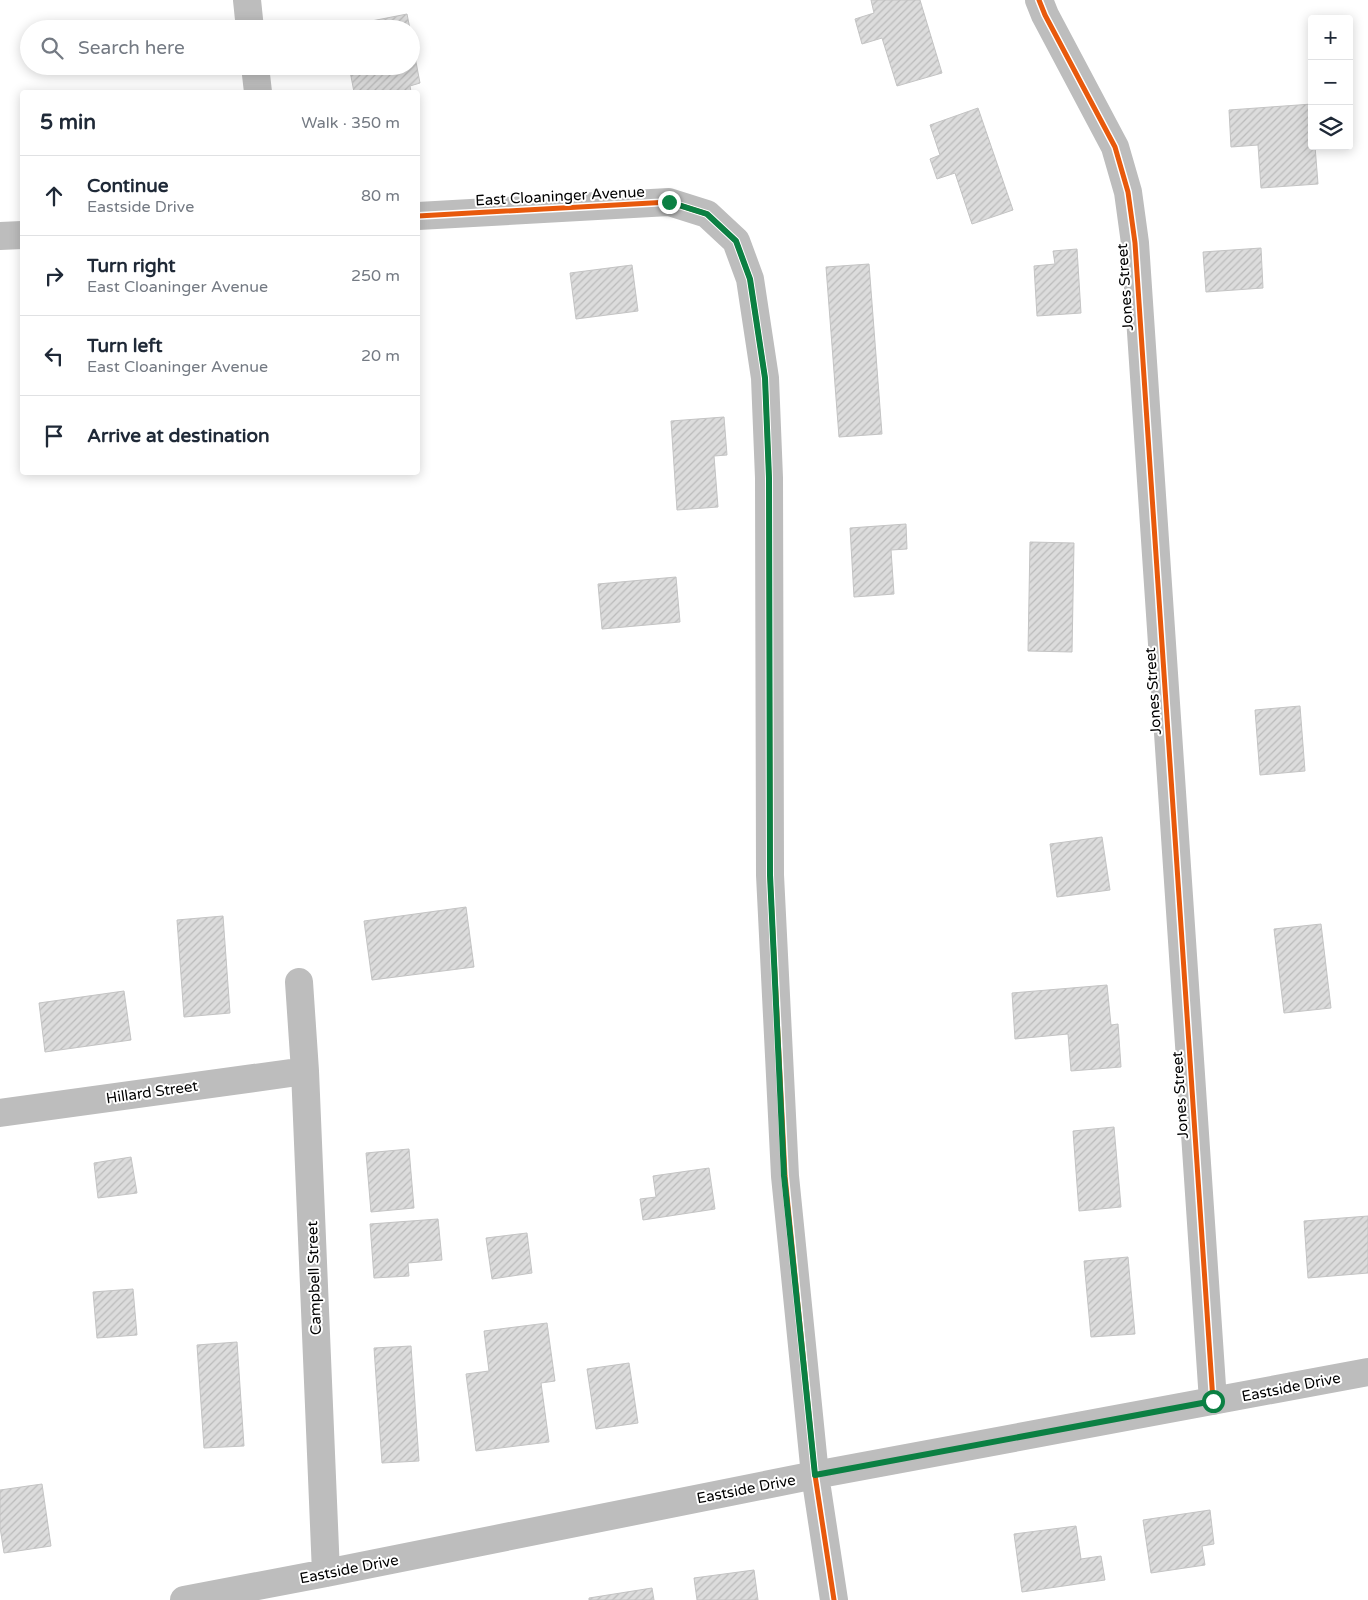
<!DOCTYPE html>
<meta charset="utf-8">
<style>
:root{--surface:#fff;--page:#f6f6f7;--text:#1f2937;--muted:#747a83;--line:#e0e1e3}
body{margin:0;font-family:"Varela Round",sans-serif;background:var(--page);color:var(--text)}
.controls{position:absolute;right:15px;top:15px;display:grid;overflow:hidden;border-radius:5px;box-shadow:0 2px 12px #0003}
.controls button{width:45px;height:45px;display:grid;place-items:center;padding:0;border:0;border-bottom:1px solid var(--line);background:var(--surface);color:var(--text);font:25px sans-serif}
.stop{position:absolute;width:15px;height:15px;margin:-11px;border:4px solid #0b8043;border-radius:50%;background:#fff}
.stop.end{background:#0b8043;border-color:#fff;box-shadow:0 1px 5px #0008}
.list{margin:0;padding:0;list-style:none}
h2{display:flex;justify-content:space-between;align-items:center;height:65px;margin:0;padding:0 20px;font-size:21px}
h2 small{font-size:16px;font-weight:400;color:var(--muted)}
.list li{display:grid;grid-template-columns:32px 1fr auto;gap:15px;align-items:center;box-sizing:border-box;height:80px;padding:0 20px;border-top:1px solid var(--line)}
.list b{display:block;font-size:19px;white-space:nowrap}
.list p{margin:0;font-size:16px;white-space:nowrap;color:var(--muted)}
.list em{font-size:16px;font-style:normal;color:var(--muted)}
.icon{flex:none;width:28px;height:28px;fill:none;stroke:currentColor;stroke-width:2;stroke-linecap:round;stroke-linejoin:round}
.map{position:relative;flex:none;width:1368px;height:1600px;overflow:hidden}
.search{position:absolute;background:var(--surface);box-shadow:0 2px 12px #0003;left:20px;top:20px;width:400px;height:55px;display:flex;align-items:center;gap:12px;box-sizing:border-box;padding:0 18px;border-radius:28px;color:var(--muted);font-size:19px}
.panel{position:absolute;background:var(--surface);box-shadow:0 2px 12px #0003;left:20px;top:90px;width:400px;height:385px;border-radius:5px}
.map>svg:first-child{display:block}
.building{fill:url(#building-hatch);stroke:#c4c4c4}
.lines{fill:none;stroke-linecap:round;stroke-linejoin:round}
.minor{stroke:#bdbdbd;stroke-width:28}
.cycleway-casing{stroke:#fff;stroke-width:8}
.cycleway{stroke:#e8590c;stroke-width:5}
.route{stroke:#0b8043;stroke-width:6}
.labels{text-anchor:middle;stroke-width:4;stroke-linejoin:round;paint-order:stroke}
.street-label{font-size:15px;fill:#000;stroke:#fff}
</style>
<div class="map">
<svg width="1368" height="1600" viewBox="0 0 1368 1600">
<defs>
<pattern id="building-hatch" width="6" height="6" patternUnits="userSpaceOnUse" patternTransform="scale(1.25)"><rect width="6" height="6" fill="#dcdcdc"/><path d="M-1 1l2-2M0 6l6-6M5 7l2-2" fill="none" stroke="#bbb"/></pattern>
</defs>
<rect width="100%" height="100%" fill="#fff"/>
<path class="building" d="M871,0H920L942,73L897,86L882,38L862,44L855,19L874,13Z
M407,14L410,29H342L341,27Z
M411,36L420,83L410,86L411,92H354L349,66H411Z
M1312,104V146H1315L1318,184L1261,188L1258,145L1231,147L1229,110Z
M978,108L1013,210L972,224L955,173L937,179L930,159L940,155L930,125Z
M1261,248L1263,288L1206,292L1203,252Z
M1077,249L1081,313L1037,316L1034,266L1055,264L1053,251Z
M869,264L882,434L839,437L826,267Z
M632,265L638,311L576,319L570,273Z
M724,417L727,455L714,456L718,507L677,510L671,421Z
M906,524L907,549L891,550L894,594L854,597L850,528Z
M1030,542L1074,543L1072,652L1028,651Z
M676,577L680,622L602,629L598,584Z
M1300,706L1305,771L1260,775L1255,710Z
M1102,837L1110,890L1057,897L1050,844Z
M466,907L474,967L372,980L364,921Z
M223,916L230,1013L184,1017L177,920Z
M1321,924L1331,1008L1284,1013L1274,929Z
M1107,985L1111,1025L1118,1024L1121,1067L1071,1071L1068,1034L1015,1039L1012,993Z
M124,991L131,1040L45,1052L39,1003Z
M1114,1127L1121,1207L1079,1211L1073,1131Z
M409,1149L414,1208L371,1212L366,1153Z
M131,1157L137,1193L98,1198L94,1163Z
M709,1168L715,1209L643,1220L640,1199L656,1197L653,1176Z
M1368,1216V1273L1308,1278L1304,1221Z
M438,1219L442,1260L408,1263L409,1276L374,1278L370,1224Z
M527,1233L532,1273L492,1279L486,1238Z
M1128,1257L1135,1334L1091,1337L1084,1261Z
M133,1289L137,1335L97,1338L93,1292Z
M547,1323L555,1381L541,1383L549,1442L476,1451L466,1374L489,1371L484,1331Z
M237,1342L244,1446L204,1448L197,1345Z
M411,1346L419,1461L382,1463L374,1348Z
M629,1363L638,1423L596,1429L587,1369Z
M42,1484L51,1546L4,1553L0,1527V1490Z
M1210,1510L1214,1544L1202,1546L1205,1565L1151,1573L1143,1520Z
M1076,1526L1081,1559L1101,1556L1105,1580L1022,1592L1014,1534Z
M754,1570L758,1600H697L694,1578Z
M652,1588L654,1600H589V1598Z"/>
<g class="lines">
<path class="minor" d="M247,0L250,29
M1039,0L1045,15L1115,147L1128,192L1135,243L1213,1401
M255,66L258,92
M418,216L669,202L707,214L736,241L750,279L765,378L769,478L770,875L785,1176L815,1475L834,1600
M0,236L22,235
M299,982L305,1071L326,1573
M0,1113L305,1071
M184,1600L326,1573L815,1475L1368,1372"/>
<defs>
<path id="cycleway" d="M1039,0L1045,15L1115,147L1128,192L1135,243L1213,1401
M418,216L669,202L707,214L736,241L750,279L765,378L769,478L770,875L785,1176L815,1475L834,1600"/>
</defs>
<use href="#cycleway" class="cycleway-casing"/>
<use href="#cycleway" class="cycleway"/>
</g>
<g class="lines">
<path class="route" d="M669,202L707,214L736,241L750,279L765,378L769,478L770,875L784,1176L815,1475L1213,1401"/>
</g>
<g class="labels">
<g class="street-label">
<text transform="translate(560 196) rotate(-3)" y="5">East Cloaninger Avenue</text>
<text transform="translate(1125 287) rotate(-94)" y="5">Jones Street</text>
<text transform="translate(1153 691) rotate(-94)" y="5">Jones Street</text>
<text transform="translate(152 1092) rotate(-8)" y="5">Hillard Street</text>
<text transform="translate(1180 1095) rotate(-94)" y="5">Jones Street</text>
<text transform="translate(314 1278) rotate(-92)" y="5">Campbell Street</text>
<text transform="translate(1291 1387) rotate(-11)" y="5">Eastside Drive</text>
<text transform="translate(746 1489) rotate(-11)" y="5">Eastside Drive</text>
<text transform="translate(349 1569) rotate(-11)" y="5">Eastside Drive</text>
</g>
</g>
</svg>
<div class="controls">
<button>+</button>
<button>−</button>
<button><svg class="icon" aria-label="layers" viewBox="0 0 24 24"><path d="M12 4l9 5-9 5-9-5zM3 14l9 5 9-5"/></svg></button>
</div>
<div class="stop" style="left:1213px;top:1401px"></div>
<div class="stop end" style="left:669px;top:202px"></div>
<div class="search"><svg class="icon" aria-label="search" viewBox="0 0 24 24"><circle cx="10" cy="10" r="6"/><path d="M15 15l6 6"/></svg>Search here</div>
<section class="panel">
<h2>5 min<small>Walk · 350 m</small></h2>
<ul class="list">
<li><svg class="icon" aria-label="ahead" viewBox="0 0 24 24"><path d="M12 20V5M6 11l6-6 6 6"/></svg><div><b>Continue</b><p>Eastside Drive</p></div><em>80 m</em></li>
<li><svg class="icon" aria-label="right" viewBox="0 0 24 24"><path d="M7 20v-9h11M14 6l5 5-5 5"/></svg><div><b>Turn right</b><p>East Cloaninger Avenue</p></div><em>250 m</em></li>
<li><svg class="icon" aria-label="left" viewBox="0 0 24 24"><path d="M17 20v-9H6M10 6l-5 5 5 5"/></svg><div><b>Turn left</b><p>East Cloaninger Avenue</p></div><em>20 m</em></li>
<li><svg class="icon" aria-label="arrive" viewBox="0 0 24 24"><path d="M6 21V4h12l-3 4 3 4H6"/></svg><div><b>Arrive at destination</b></div></li>
</ul>
</section>
</div>
